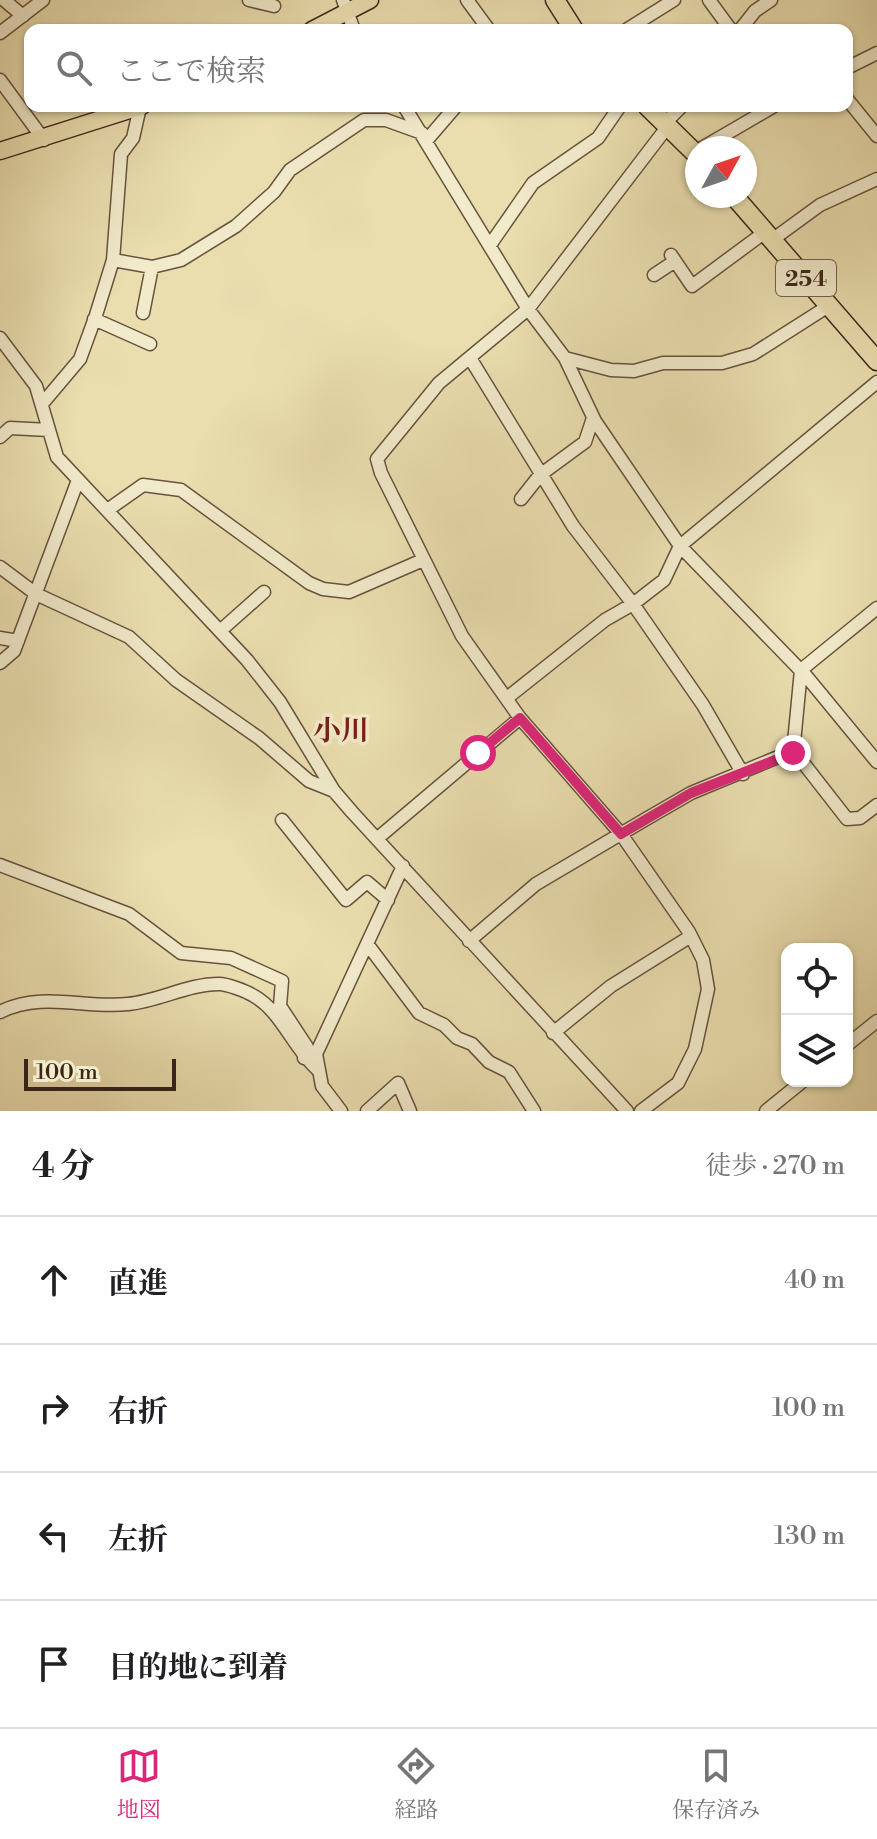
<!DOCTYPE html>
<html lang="ja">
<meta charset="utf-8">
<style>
:root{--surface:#fff;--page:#f2f2f2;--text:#202124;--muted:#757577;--line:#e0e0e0;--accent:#db2777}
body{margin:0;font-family:"Libre Bodoni","Noto Serif JP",serif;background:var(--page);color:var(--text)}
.controls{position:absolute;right:24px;bottom:24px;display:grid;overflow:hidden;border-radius:16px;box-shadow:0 2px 6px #0004}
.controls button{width:72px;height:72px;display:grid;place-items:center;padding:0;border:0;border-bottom:2px solid var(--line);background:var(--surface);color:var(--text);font:40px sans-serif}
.compass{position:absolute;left:685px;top:136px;width:72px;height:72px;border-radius:50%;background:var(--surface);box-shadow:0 2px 6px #0004;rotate:50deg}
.scale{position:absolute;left:24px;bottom:20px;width:152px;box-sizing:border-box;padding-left:8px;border:4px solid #3b2519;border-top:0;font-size:22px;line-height:28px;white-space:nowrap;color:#3b2519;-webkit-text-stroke:6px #f1eacb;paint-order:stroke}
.stop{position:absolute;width:24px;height:24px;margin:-18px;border:6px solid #db2777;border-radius:50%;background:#fff}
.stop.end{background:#db2777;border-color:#fff;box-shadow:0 2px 8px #0008}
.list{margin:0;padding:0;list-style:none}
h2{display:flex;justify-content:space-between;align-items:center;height:104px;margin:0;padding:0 32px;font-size:34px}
h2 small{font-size:26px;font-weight:400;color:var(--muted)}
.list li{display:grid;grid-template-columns:52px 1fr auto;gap:24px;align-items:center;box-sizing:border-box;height:128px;padding:0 32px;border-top:2px solid var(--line)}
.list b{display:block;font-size:30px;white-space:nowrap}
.list em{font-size:26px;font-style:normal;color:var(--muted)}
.icon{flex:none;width:44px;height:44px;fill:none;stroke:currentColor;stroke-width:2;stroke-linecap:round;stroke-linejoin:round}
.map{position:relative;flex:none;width:877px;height:1111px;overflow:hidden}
.search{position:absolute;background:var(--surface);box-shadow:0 2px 6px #0004;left:24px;right:24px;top:24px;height:88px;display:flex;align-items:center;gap:20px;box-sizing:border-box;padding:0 28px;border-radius:16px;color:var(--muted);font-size:30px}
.sheet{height:616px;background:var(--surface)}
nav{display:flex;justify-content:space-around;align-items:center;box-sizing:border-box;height:112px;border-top:2px solid var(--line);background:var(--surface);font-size:22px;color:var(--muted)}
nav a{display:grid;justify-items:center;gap:4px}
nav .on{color:var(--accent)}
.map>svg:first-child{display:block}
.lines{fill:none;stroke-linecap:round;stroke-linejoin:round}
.minor-casing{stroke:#67533e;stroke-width:15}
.major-casing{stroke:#3b2519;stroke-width:19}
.highway-casing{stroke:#3b2519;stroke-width:21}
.minor{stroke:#f1eacb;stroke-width:12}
.major{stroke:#eadeaf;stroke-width:16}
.highway{stroke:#eadeaf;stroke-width:18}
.route{stroke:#db2777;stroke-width:10}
.labels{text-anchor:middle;stroke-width:7;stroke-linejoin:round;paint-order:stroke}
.shield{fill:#f1eacb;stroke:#72604e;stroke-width:2}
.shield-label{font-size:22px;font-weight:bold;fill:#3b2519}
.quarter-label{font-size:28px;font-weight:bold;fill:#7a1f14;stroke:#f1eacb}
</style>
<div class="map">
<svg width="877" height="1111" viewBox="0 0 877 1111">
<rect width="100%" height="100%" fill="#eadeaf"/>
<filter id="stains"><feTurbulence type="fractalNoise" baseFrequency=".0025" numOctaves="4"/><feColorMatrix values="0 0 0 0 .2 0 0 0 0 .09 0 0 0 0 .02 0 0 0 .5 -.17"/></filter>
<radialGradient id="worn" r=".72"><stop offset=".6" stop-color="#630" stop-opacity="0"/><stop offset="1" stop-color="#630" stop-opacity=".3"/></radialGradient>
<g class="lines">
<defs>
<path id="minor" d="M4,0L23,16
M249,0L274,6
M343,0L354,30
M467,0L489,30
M709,0L731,30
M626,30L674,0
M740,30L755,11L771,0
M0,33L43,0
M847,68L877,53
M0,80L44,140
M847,99L877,136
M404,106L528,309L565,358L595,421L680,546L807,677L877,762
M665,123L682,106
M426,141L456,106
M702,148L774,106
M772,240L820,205L877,179
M490,245L533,183L598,138L620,106
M671,255L692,286L765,232
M113,260L152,267L181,260L236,226L274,192L290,170L364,120H386L422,133
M654,275L675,261
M143,313L152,267
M94,319L150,344
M0,338L36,386L57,457L247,660L280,702L334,791L352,812L627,1111
M470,358L573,526L633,604L703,705L743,774
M565,358L611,370L634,371L663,363H722L753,354L830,305
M42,404L80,359L96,315L113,260L121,154L133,138L140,107
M0,437L10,428L49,430
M521,499L540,475L585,442L593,418
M109,509L143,485L181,490L309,583L323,589L349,592L423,560
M0,567L36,594L129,637L176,680L259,738L309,781L334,791
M220,631L264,592
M0,638L18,641
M0,663L14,651L78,480
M507,698L605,620L633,604L664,580L680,546L877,382
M793,753L801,670L877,608
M282,820L346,900L367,882L388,900
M379,837L520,718
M0,865L129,914L181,953L231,958L282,981L280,1006L307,1047L304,1058
M469,941L536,884L646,819L691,793L783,755L793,753L801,760L847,819L860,818L877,805
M368,945L419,1013L444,1025L457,1038L472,1044L489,1062L509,1072L534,1111
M0,1012C43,991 85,1009 128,1004C159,1001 188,984 219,984C227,984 246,991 254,996C282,1012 293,1048 318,1070
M553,1033L611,986L691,936
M847,1045L877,1021
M341,1111L322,1086L316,1054L403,866
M367,1111L398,1083L410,1111
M641,1111L678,1083L695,1049L708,989L703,960L689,932L621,834L520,718L462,636L381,473L377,459L439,383L528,309L668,126
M766,1111L803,1081"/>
<path id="major" d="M312,30L370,0
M0,151L142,106"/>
<path id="highway" d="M555,0L574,30
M647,106L697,155
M734,196L877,361"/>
</defs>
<use href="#minor" class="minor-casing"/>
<use href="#major" class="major-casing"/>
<use href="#highway" class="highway-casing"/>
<use href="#minor" class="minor"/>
<use href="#major" class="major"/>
<use href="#highway" class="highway"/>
</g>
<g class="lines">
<path class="route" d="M478,753L520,718L621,834L691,793L793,753"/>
</g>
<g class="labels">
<rect class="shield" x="776" y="260" width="60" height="36" rx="6"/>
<g class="shield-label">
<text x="806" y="286">254</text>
</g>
<g class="quarter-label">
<text x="341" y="740">小川</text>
</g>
</g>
<rect width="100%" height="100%" filter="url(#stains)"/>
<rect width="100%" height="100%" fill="url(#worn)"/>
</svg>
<div class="controls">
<button><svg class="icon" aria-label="locate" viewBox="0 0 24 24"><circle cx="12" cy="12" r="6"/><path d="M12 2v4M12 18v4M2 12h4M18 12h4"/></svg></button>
<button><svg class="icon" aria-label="layers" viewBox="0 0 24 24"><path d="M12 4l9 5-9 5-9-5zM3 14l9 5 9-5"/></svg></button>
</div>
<svg class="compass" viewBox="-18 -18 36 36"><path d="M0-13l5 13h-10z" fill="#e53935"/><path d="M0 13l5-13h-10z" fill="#757577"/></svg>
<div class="scale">100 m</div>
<div class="stop" style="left:478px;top:753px"></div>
<div class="stop end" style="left:793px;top:753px"></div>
<div class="search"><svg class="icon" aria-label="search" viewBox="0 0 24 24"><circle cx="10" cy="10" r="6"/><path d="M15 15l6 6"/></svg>ここで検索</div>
</div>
<section class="sheet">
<h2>4 分<small>徒歩 · 270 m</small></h2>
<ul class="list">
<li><svg class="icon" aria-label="ahead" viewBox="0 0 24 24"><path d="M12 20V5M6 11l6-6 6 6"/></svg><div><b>直進</b></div><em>40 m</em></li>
<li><svg class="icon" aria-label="right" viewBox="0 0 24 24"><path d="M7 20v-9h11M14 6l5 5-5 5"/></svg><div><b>右折</b></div><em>100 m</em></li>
<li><svg class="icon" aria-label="left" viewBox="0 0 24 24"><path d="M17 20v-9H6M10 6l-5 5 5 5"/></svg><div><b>左折</b></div><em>130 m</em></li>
<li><svg class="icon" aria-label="arrive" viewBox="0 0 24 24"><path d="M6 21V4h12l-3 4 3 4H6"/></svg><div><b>目的地に到着</b></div></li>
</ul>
</section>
<nav>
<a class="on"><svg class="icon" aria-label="map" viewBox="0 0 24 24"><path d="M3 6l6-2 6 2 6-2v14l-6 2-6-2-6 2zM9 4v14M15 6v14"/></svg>地図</a>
<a><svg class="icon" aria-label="directions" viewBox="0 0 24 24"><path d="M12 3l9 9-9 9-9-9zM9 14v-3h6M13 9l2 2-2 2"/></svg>経路</a>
<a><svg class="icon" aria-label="saved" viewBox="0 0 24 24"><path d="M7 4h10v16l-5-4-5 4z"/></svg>保存済み</a>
</nav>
